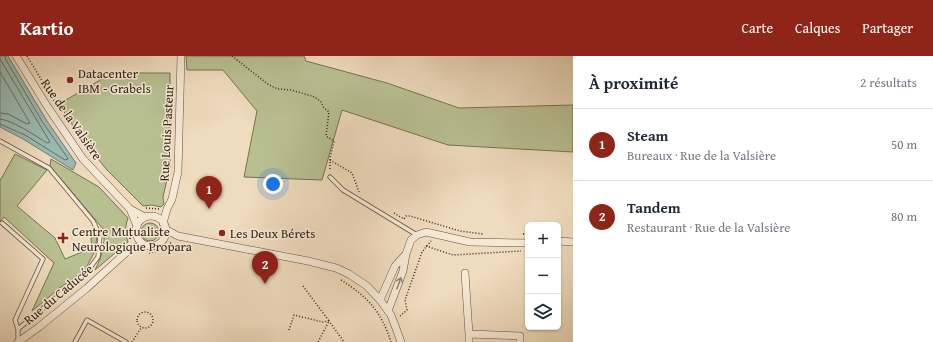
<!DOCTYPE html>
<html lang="fr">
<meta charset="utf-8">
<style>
:root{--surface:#fff;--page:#f6f6f7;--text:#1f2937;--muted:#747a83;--line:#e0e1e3;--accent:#8f2418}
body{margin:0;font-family:"Gentium Book Plus",serif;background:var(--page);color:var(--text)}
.controls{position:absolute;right:12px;bottom:12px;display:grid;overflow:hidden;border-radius:6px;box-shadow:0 1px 3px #0004}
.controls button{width:36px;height:36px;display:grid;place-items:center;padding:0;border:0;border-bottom:1px solid var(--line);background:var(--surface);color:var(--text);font:20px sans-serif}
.you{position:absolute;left:273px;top:128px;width:14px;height:14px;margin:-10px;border:3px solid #fff;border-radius:50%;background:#1a73e8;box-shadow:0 0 0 6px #1a73e833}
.badge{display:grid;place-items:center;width:26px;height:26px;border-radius:50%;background:var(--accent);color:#fff;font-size:13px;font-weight:700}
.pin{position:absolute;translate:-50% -33px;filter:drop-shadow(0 1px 2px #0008)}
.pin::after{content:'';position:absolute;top:21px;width:14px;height:12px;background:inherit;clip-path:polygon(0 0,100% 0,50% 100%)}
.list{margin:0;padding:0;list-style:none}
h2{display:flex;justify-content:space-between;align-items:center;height:52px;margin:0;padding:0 16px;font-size:17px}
h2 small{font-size:13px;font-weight:400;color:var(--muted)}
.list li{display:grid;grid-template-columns:26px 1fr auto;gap:12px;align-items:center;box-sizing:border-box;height:72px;padding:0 16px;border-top:1px solid var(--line)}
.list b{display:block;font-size:15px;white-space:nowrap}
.list p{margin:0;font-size:13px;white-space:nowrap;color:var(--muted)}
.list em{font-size:13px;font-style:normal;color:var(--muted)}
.icon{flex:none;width:22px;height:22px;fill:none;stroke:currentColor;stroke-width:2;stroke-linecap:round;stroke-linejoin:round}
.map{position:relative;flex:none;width:573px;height:286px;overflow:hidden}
header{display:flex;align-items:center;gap:24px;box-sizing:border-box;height:56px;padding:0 20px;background:var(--accent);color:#fff}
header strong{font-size:19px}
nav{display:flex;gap:22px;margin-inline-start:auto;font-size:14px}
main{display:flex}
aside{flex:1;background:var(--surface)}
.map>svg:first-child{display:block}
.green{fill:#b8c092;stroke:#777254}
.water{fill:#9abbb4;stroke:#727f75}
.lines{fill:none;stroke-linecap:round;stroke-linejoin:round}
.shore{stroke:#687066;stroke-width:1}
.lane-casing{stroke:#645241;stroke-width:5}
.street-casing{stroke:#645241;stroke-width:8}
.path{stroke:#362517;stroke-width:1.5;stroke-dasharray:1 2;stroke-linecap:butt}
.lane{stroke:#f5e8d5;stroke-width:3.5}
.street{stroke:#f5e8d5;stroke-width:7}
.oneway{stroke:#968676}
.poi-dot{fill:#8f2418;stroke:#f5e8d5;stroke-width:1.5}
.labels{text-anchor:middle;stroke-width:3;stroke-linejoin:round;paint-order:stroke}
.poi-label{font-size:13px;fill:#362517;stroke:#f5e8d5;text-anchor:start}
.street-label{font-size:13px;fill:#362517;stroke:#f5e8d5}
</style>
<header>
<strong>Kartio</strong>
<nav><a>Carte</a><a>Calques</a><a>Partager</a></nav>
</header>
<main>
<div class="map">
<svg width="573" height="286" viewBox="0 0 573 286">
<rect width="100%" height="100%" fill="#efdbbe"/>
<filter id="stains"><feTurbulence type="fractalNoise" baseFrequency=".005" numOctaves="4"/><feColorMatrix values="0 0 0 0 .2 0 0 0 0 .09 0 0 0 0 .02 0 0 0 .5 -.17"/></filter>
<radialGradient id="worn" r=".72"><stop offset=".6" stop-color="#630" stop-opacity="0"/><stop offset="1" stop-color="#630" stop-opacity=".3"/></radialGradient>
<path class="green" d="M186,0H304L306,5L387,27L459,52L573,49V96L448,89L342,54L322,124L244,121L257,55L223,14H187Z
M112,17H170V111L163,141L164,148L161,151L152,149L143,150L107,114L81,82L59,48Z
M15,98L47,114L17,150L55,182L65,203L92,192L91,182L97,180L95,195L85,214L61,231L32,255L54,207L4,161L0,166V123H1Z
M51,103L99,131L128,162C125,171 125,177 128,186L95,214C102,200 105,189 104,174L50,110Z
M141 176a9 9 0 1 1 18 0a9 9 0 1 1-18 0Z"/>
<path class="water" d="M0,0H8L47,65L76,107L73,114L23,83L0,71Z"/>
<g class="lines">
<path class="shore" d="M0,3L50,86L47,87C36,80 12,64 0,63
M0,16L30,67L27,68L8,58L0,57
M0,68L25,79L65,104L68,103L67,101L43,67L6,4L5,0"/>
<defs>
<path id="lane" d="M0,85L49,112L93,165L100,180L98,201L86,217L18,273V285
M330,121L343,134L417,179
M2,167L43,203L15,264L18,273
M75,286L87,264L126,286"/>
<path id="street" d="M16,0L47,50L83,103L130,153L145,161
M130,153L137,170
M136 175a15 15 0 1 1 30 0a15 15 0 1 1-30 0Z
M163,167L167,153L172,143L178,116L181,0
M165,173L178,180L308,205L336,212L349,218L367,230L380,244L391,259L401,286
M558,185L573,186
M465,217L469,278
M380,244L395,210L406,198
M388,255L403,215L406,198L411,184L417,179L426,176L470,186L528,187
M18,286L39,271L87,232L130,193L146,189
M469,286V278L520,280V286"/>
</defs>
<use href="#lane" class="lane-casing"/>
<use href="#street" class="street-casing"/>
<path class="path" d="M27,0L58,51
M232,0L269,29L278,33L291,34L315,41L321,46L324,52L329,56L326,80L334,85L330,102V115
M87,94L93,101
M330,104L352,117L359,136
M146,152L160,153
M394,157L404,163L406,160H410L460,175L483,178
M130,173V185
M523,178H528
M426,190L453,199L521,195
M149,197L160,195L172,186
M341,224C368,241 381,255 391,286
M303,230L329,265L318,286
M137 264a8 8 0 1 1 16 0a8 8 0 1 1-16 0Z
M400,260L407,254L405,244L422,196L431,185
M289,274L294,259L323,266L329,265L344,286
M132,286L141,272"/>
<use href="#lane" class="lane"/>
<use href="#street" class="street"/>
</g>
<defs><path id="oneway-shaft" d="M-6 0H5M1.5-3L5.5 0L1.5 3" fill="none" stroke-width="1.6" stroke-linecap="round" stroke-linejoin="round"/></defs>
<use class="oneway" href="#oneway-shaft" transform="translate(399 227) rotate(-70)"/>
<g class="poi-dot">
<circle cx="70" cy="24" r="4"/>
<circle cx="222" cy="177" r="4"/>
<path d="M61 176h4v4h4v4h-4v4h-4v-4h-4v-4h4z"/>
</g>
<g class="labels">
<g class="poi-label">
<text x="78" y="22">Datacenter<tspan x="78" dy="15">IBM - Grabels</tspan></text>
<text x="72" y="180">Centre Mutualiste<tspan x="72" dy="15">Neurologique Propara</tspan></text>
<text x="230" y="182">Les Deux Bérets</text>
</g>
<g class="street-label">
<text transform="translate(72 63) rotate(55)" y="5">Rue de la Valsière</text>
<text transform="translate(166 77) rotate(-87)" y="5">Rue Louis Pasteur</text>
<text transform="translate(58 238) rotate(-40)" y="5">Rue du Caducée</text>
</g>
</g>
<rect width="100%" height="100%" filter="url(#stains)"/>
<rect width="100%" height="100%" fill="url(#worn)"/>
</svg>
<div class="controls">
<button>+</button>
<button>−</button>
<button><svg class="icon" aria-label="layers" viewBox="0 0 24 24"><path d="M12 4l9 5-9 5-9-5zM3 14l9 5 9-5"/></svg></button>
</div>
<div class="you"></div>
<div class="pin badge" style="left:209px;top:153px">1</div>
<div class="pin badge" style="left:265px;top:228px">2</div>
</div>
<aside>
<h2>À proximité<small>2 résultats</small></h2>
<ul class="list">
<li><span class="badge">1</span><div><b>Steam</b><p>Bureaux · Rue de la Valsière</p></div><em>50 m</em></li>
<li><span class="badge">2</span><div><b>Tandem</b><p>Restaurant · Rue de la Valsière</p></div><em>80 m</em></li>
</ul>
</aside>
</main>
